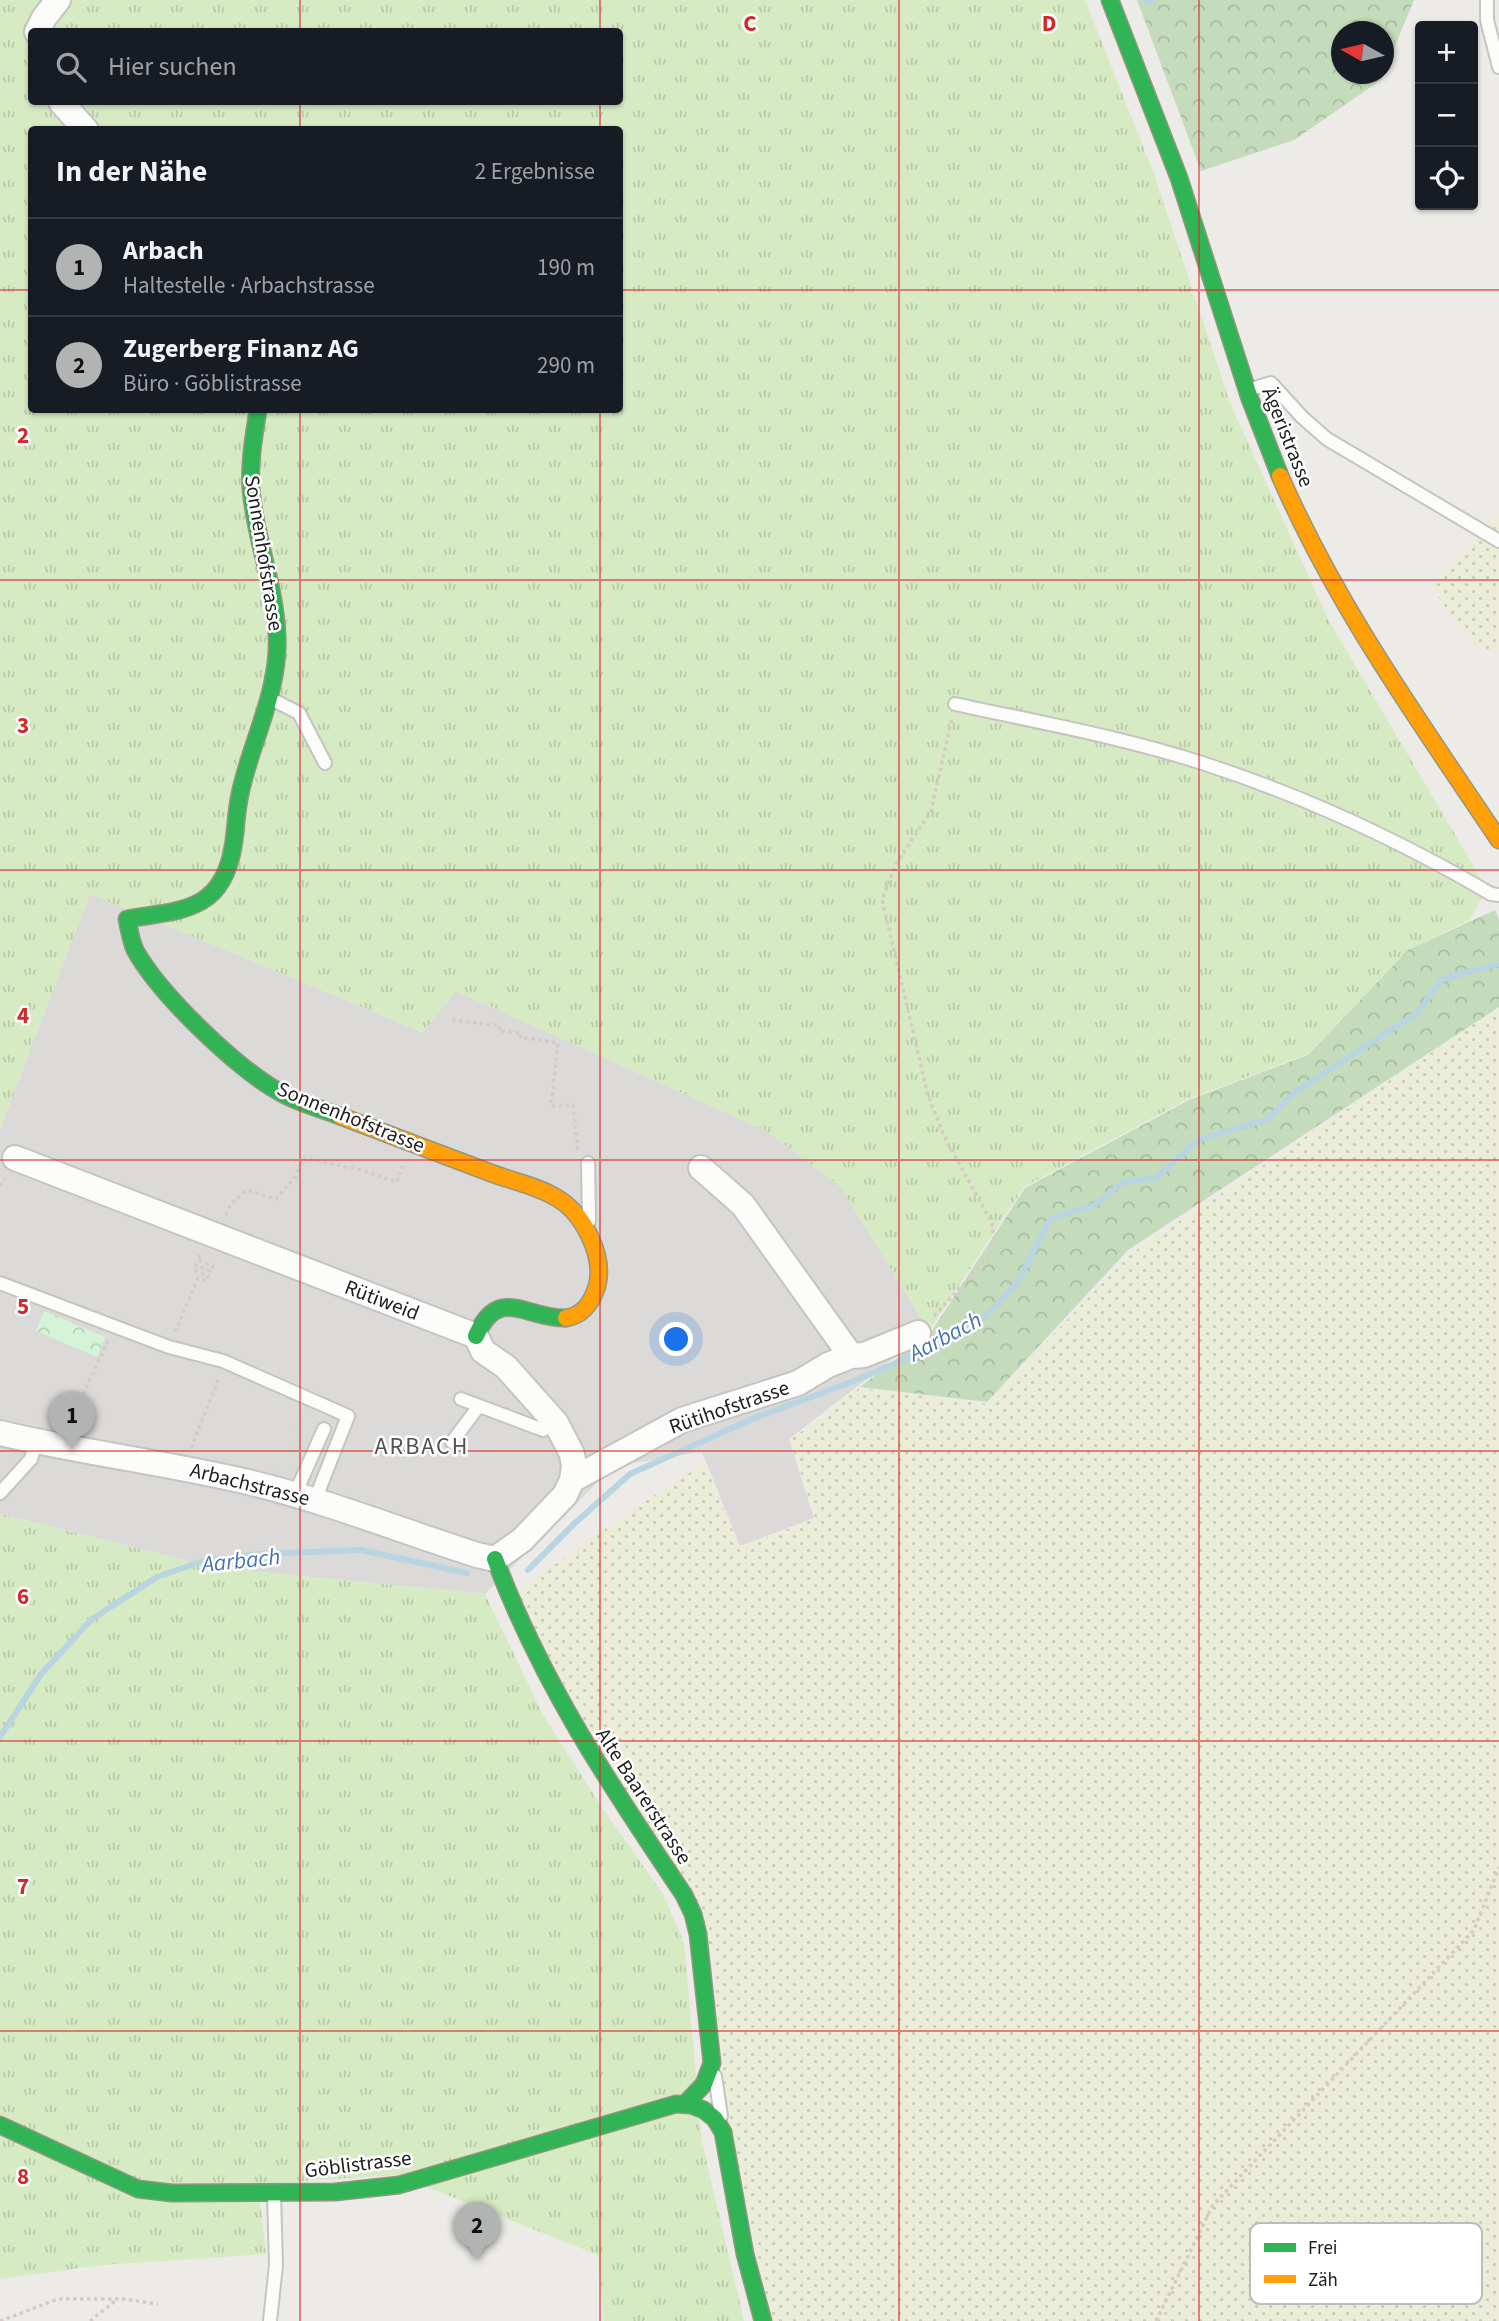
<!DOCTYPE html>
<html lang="de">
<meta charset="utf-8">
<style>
:root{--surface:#171b24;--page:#20242c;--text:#f1f3f6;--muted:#9ea1a6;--line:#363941;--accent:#b2b4b4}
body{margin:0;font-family:"Source Sans 3",sans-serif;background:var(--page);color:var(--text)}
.controls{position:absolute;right:21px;top:21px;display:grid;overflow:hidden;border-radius:7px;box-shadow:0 2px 5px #0004}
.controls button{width:63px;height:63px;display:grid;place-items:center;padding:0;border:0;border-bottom:2px solid var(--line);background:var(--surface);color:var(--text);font:35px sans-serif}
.compass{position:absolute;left:1331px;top:21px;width:63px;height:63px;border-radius:50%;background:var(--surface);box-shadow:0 2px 5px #0004;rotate:278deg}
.you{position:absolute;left:677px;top:1340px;width:24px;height:24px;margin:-18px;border:5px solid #fff;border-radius:50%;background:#1a73e8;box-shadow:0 0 0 10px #1a73e833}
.badge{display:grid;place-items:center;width:46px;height:46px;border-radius:50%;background:var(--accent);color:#111;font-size:23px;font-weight:700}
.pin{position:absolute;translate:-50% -58px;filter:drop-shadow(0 2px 4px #0008)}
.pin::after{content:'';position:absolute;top:37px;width:24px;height:21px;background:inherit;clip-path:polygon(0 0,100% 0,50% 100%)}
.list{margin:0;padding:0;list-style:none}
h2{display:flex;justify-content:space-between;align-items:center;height:91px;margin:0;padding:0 28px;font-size:30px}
h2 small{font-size:23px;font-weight:400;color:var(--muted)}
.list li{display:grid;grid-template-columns:46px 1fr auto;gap:21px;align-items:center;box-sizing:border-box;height:98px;padding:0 28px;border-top:2px solid var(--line)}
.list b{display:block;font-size:26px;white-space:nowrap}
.list p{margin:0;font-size:23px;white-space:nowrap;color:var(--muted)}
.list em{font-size:23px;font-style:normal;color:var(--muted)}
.icon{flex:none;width:38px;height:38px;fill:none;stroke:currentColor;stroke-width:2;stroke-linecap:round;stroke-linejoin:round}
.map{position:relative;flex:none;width:1499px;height:2321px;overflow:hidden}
.search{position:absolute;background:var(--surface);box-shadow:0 2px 5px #0004;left:28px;top:28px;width:595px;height:77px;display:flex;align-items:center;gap:18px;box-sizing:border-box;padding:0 24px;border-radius:7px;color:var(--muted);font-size:26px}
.panel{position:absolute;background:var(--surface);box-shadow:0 2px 5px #0004;left:28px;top:126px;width:595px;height:287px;border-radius:7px}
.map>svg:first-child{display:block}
.residential{fill:#dbdad8}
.religious{fill:#dadad8}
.farmland{fill:url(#farmland-dots)}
.grass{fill:url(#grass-tufts);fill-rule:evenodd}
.forest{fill:url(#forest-crowns);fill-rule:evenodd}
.park{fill:url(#park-crowns)}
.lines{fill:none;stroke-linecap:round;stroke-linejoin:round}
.stream{stroke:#b8d5e1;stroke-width:6}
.lane-casing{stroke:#c5c4c3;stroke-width:16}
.street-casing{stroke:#c5c4c3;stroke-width:28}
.fast-casing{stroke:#93977e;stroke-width:19}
.slow-casing{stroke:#93977e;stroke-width:19}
.path{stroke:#d7cac6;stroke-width:3.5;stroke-dasharray:3.5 3.5;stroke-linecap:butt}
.lane{stroke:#fcfcfb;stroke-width:12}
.street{stroke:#fcfcfb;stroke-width:24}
.fast{stroke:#30b455;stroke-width:16}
.slow{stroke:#ff9f0a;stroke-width:16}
.grid{fill:none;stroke:#d62828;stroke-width:2;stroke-opacity:0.55}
.labels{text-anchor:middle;stroke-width:5;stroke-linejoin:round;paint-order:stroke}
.street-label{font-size:21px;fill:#1e1e1e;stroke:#fff}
.water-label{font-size:23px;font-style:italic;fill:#4774b1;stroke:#fff}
.quarter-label{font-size:24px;letter-spacing:2px;fill:#515151;stroke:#fff}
.key{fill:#fff;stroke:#bcbcbc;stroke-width:2}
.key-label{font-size:19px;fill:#1e1e1e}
.grid-label{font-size:23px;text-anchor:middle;font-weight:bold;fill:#d62828;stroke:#fff;stroke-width:5;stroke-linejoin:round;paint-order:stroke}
</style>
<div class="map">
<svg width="1499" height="2321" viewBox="0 0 1499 2321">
<defs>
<pattern id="farmland-dots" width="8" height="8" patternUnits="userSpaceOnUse" patternTransform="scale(1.75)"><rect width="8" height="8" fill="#ebedd9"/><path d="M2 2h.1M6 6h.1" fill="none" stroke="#c9cbba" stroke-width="1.8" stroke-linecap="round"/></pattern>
<pattern id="grass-tufts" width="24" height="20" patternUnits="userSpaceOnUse" patternTransform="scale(1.75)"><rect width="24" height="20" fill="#d6ebc4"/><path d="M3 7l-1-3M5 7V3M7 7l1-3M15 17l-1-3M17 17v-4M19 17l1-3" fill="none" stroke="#b7c9a8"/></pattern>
<pattern id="forest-crowns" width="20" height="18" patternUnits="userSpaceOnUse" patternTransform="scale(1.75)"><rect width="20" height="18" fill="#c4dcbb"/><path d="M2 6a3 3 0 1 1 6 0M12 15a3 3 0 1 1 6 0" fill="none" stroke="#a8bca0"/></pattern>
<pattern id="park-crowns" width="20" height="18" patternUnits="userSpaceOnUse" patternTransform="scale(1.75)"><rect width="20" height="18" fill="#d3f4d6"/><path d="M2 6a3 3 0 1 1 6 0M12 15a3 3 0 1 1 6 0" fill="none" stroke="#b5d1b7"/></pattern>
</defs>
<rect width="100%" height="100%" fill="#ecebe7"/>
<path class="residential" d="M90,893L422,1032L456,991L767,1131L841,1187L929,1331L789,1439L814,1518L740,1546L702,1452L614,1466L485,1594L212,1567L0,1514V1129Z"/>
<path class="religious" d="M301,1413L316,1419L293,1476L278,1470Z"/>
<path class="farmland" d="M1499,512V654L1473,645L1431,587Z
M1499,1007V2321H771L724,2092L712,1949L513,1594L645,1501L705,1463L740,1548L815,1518L790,1440L859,1388L987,1404L1129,1255Z"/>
<path class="grass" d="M0,0H1085L1154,174L1230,403L1328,619L1487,889L1470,920L1408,950L1308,1054L1188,1099L1024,1187L929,1331L841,1187L767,1131L456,991L423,1032L90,894L0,1129ZM32,32H620V102H32ZM32,130H620V410H32Z
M0,1514L212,1567L485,1594L543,1715L601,1806L663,1894L684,1943L702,2142L744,2321H604L598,2255L397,2175L258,2184L266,2254L102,2265L0,2279Z"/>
<path class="forest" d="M1137,0H1414L1381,80L1294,140L1201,171ZM1342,32H1384V74H1342Z
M1495,910L1499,919V1007L1128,1250L987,1402L860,1387L931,1332L1025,1188L1189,1100L1308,1055L1408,950Z"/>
<path class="park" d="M44,1311L105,1337L97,1357L36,1331Z"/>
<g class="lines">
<path class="stream" d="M1147,3L1153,0
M528,1570L575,1523L630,1474L752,1419L851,1382L939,1345L984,1318L1018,1282L1050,1219L1095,1205L1123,1182L1156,1178L1198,1140L1268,1119L1295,1092L1417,1013L1442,979L1499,964
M0,1737L41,1674L92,1619L157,1577L203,1561L261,1554L361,1550L467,1573"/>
<defs>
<path id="lane" d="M1487,0V20L1499,67
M1248,390L1271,383L1302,417L1327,439L1499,541
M271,699L299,713L325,763
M955,704C1037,722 1122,737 1202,763C1304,796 1399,840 1491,894L1499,895
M588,1163L589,1221
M0,1283L169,1347L223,1361L348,1416L315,1500
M461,1399L543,1430L556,1423
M452,1442L479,1406
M0,1493L31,1459L36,1442
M295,1494L324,1429
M715,2076L721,2116
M270,2321L276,2265L274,2193"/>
<path id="street" d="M37,32L44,18L58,0
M61,102L86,130
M701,1168L743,1205L851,1356
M0,1433C83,1453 169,1463 252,1483C329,1502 402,1531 477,1555L495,1559L522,1540L565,1495L572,1480L574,1466L572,1454L556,1423L506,1367L483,1351L476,1336L15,1158
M572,1480L682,1420L798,1383L828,1365L851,1356L864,1355L918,1333"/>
<path id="fast" d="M1110,0L1179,178L1250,399L1280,476
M258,410C254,436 249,463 251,489C255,538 275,585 277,635C280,691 251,741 240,794C236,812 236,830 233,847C222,912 181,910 127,919C129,929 131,941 135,950C160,995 240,1072 285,1095C302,1104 322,1109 340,1116
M476,1336C499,1284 526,1319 566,1318
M495,1559C542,1684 610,1785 684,1895L693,1914L698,1934L712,2063L704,2084L686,2103
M0,2125L138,2189L172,2193L335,2192L399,2185L676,2104L691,2105L704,2110L715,2119L723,2132L745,2254L763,2321"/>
<path id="slow" d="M1280,476C1337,607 1420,722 1499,840
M340,1116C391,1135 441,1154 491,1173C512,1181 538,1186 557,1198C583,1213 605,1256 597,1286C592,1302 584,1315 566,1318"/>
</defs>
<use href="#lane" class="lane-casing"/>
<use href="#street" class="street-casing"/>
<use href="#fast" class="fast-casing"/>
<use href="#slow" class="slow-casing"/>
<path class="path" d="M452,1020L500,1026L499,1031L521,1033L520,1037L558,1043L551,1106L573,1105L578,1152
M0,1186L5,1179
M226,1215L231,1204L247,1190L276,1199L296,1176L305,1158L361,1170L397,1182L402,1166
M934,1316L987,1259L994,1241L992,1223L946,1140L928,1096L882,899L896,864L931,811L952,718
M175,1332L198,1278L206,1281L208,1276L194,1270L196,1265L210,1271L213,1266L198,1260L200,1255
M68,1426L108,1341
M191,1448L219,1378
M0,2321L58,2299H123L158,2304
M90,2321L115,2301
M1156,2321L1213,2205L1474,1930L1499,1867"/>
<use href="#lane" class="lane"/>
<use href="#street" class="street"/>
<use href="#fast" class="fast"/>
<use href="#slow" class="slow"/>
</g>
<path class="grid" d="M300,0V32M600,0V32M899,0V2321M1199,0V2321M300,102V130M600,102V130M0,290H32M620,290H1499M300,410V2321M600,410V2321M0,580H1499M0,870H1499M0,1160H1499M0,1451H1499M0,1741H1499M0,2031H1499"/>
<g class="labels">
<g class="street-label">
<text transform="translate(1288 437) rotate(68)" y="7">Ägeristrasse</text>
<text transform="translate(264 553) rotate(81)" y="7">Sonnenhofstrasse</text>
<text transform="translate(351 1117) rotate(22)" y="7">Sonnenhofstrasse</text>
<text transform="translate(382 1300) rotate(21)" y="7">Rütiweid</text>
<text transform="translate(729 1407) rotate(-19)" y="7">Rütihofstrasse</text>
<text transform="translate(250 1484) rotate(14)" y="7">Arbachstrasse</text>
<text transform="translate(644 1796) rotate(57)" y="7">Alte Baarerstrasse</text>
<text transform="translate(358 2164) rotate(-7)" y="7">Göblistrasse</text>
</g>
<g class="water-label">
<text transform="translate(945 1336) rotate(-28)" y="8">Aarbach</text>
<text transform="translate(241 1560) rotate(-6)" y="8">Aarbach</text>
</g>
<g class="quarter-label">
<text x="422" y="1454">ARBACH</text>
</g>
</g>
<rect x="1250" y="2223" width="232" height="81" rx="10" class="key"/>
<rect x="1264" y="2243" width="32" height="9" fill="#30b455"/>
<rect x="1264" y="2275" width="32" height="8" fill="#ff9f0a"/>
<g class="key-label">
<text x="1308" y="2254">Frei</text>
<text x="1308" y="2286">Zäh</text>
</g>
<g class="grid-label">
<text x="750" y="31">C</text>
<text x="1049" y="31">D</text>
<text x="23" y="443">2</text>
<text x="23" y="733">3</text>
<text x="23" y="1023">4</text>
<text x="23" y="1314">5</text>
<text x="23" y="1604">6</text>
<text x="23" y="1894">7</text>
<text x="23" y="2184">8</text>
</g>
</svg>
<div class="controls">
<button>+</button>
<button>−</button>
<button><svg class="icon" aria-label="locate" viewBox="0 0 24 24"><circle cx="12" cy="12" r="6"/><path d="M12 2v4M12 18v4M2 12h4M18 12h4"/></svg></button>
</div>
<svg class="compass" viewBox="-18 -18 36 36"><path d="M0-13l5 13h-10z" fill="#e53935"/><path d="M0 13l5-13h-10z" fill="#9ea1a6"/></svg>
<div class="you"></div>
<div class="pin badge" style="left:72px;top:1450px">1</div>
<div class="pin badge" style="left:477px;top:2260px">2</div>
<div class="search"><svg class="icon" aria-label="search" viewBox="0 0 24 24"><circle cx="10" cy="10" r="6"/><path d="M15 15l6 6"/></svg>Hier suchen</div>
<section class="panel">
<h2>In der Nähe<small>2 Ergebnisse</small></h2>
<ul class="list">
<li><span class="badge">1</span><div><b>Arbach</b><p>Haltestelle · Arbachstrasse</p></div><em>190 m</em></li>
<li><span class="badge">2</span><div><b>Zugerberg Finanz AG</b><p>Büro · Göblistrasse</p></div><em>290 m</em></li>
</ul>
</section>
</div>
